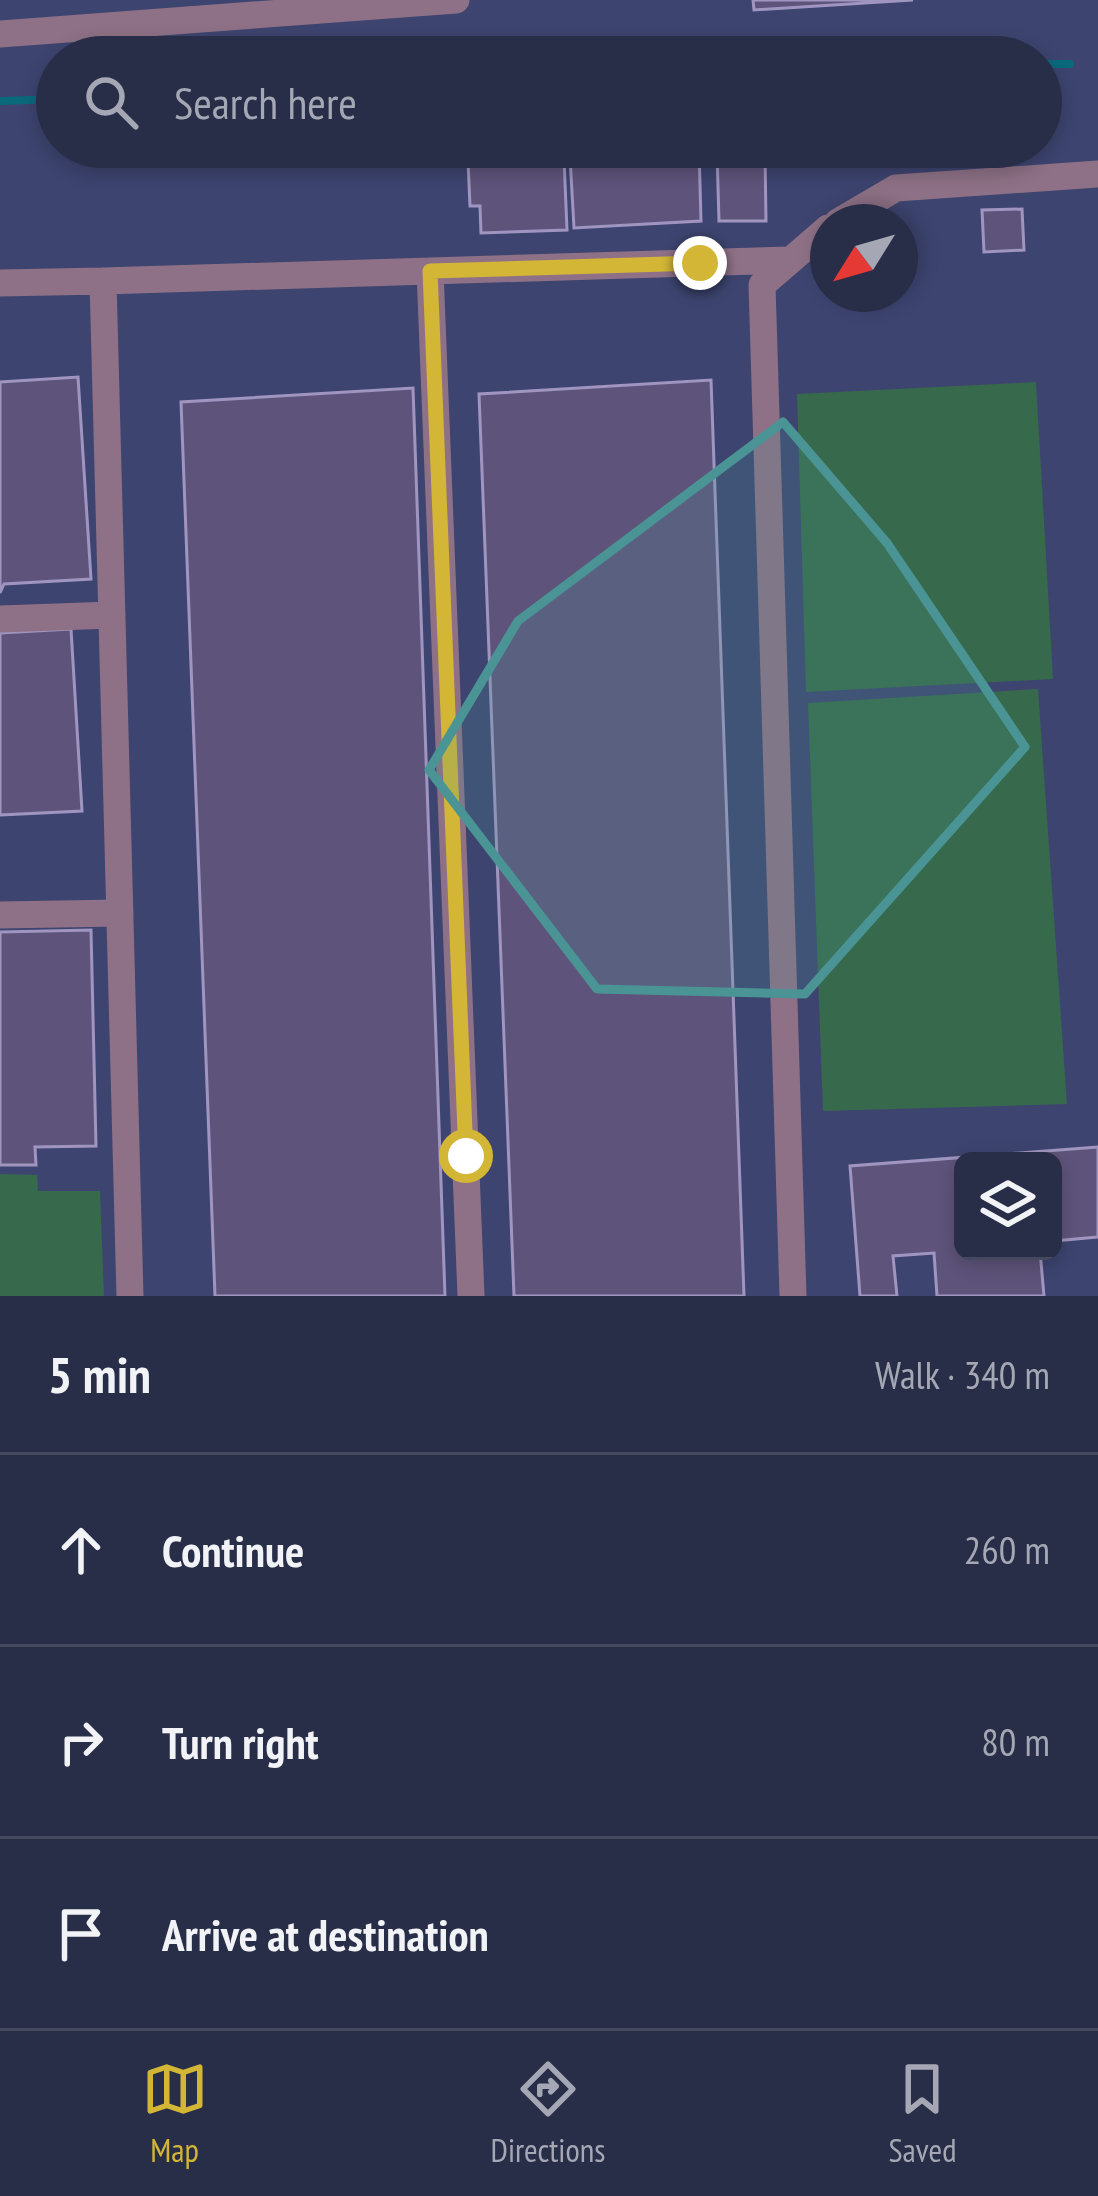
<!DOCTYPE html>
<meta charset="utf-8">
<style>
:root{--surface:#282d48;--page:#343952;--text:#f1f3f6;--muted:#a5a8b4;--line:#444960;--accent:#d3b635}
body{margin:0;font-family:"PT Sans Narrow",sans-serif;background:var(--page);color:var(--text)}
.controls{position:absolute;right:36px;bottom:36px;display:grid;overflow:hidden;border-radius:18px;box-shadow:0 6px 18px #0003}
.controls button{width:108px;height:108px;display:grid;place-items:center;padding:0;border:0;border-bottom:3px solid var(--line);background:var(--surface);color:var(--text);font:60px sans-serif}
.compass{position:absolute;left:810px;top:204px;width:108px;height:108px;border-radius:50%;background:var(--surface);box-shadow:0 6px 18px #0003;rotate:233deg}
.stop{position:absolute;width:36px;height:36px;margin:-27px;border:9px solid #d3b635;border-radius:50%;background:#fff}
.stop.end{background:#d3b635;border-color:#fff;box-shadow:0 3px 12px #0008}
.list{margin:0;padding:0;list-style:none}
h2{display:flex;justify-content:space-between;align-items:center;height:156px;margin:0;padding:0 48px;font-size:51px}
h2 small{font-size:39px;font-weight:400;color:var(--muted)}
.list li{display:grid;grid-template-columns:78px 1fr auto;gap:36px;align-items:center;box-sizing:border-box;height:192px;padding:0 48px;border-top:3px solid var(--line)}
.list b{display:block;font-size:45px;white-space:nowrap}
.list em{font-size:39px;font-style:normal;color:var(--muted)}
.icon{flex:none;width:66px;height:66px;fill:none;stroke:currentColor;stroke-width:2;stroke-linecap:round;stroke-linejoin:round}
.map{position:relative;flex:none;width:1098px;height:1296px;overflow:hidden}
.search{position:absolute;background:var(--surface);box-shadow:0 6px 18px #0003;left:36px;right:36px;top:36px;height:132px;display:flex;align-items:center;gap:30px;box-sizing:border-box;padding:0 42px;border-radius:66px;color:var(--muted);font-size:45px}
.sheet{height:732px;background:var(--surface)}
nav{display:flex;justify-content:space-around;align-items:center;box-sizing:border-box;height:168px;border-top:3px solid var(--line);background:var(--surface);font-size:33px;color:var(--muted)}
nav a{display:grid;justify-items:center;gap:6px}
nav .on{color:var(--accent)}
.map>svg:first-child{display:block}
.built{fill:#3d446f;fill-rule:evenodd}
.green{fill:#376a4c}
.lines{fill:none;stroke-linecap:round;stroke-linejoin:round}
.stream{stroke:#0b697c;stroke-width:8}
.building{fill:#5e547b;stroke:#a095c0;stroke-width:3}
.minor{stroke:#8e7186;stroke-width:27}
.route{stroke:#d3b635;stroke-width:15}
.marked{fill:#4a9495;fill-opacity:0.2;stroke:#4a9495;stroke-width:9;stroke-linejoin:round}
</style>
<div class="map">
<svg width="1098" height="1296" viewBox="0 0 1098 1296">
<rect width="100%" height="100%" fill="#363c60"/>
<path class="built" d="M0,0H1098V1296H0ZM57,57H1041V147H57ZM828,222H900V294H828ZM963,1161H1053V1251H963Z"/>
<path class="green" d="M1036,382L1053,679L806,692L797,394Z
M1038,689L1067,1104L823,1111L808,703Z
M0,1174L37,1175L38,1191H100L104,1296H0Z"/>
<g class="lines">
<path class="stream" d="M1041,64H1070
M0,101L57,99"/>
</g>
<path class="building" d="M753,0H913L754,10Z
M420,147H482L483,159H420Z
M699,149L701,221L574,228L570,157Z
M765,152L766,221H719L717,153Z
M564,159L567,230L481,233L480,206H470L468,161Z
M1022,209L1024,250L984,252L982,210Z
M78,377L91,579L4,584L0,593V382Z
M711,380L744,1296H514L479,394Z
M413,388L445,1296H215L181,402Z
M71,629L82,811L0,815V633Z
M91,930L96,1146L35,1147L36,1165H0V932Z
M1098,1147V1237L1053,1241V1161H963V1251H1040L1044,1296H937L934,1253L893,1256L897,1296H860L850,1166Z"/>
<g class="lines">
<path class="minor" d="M0,34L456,0
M838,222L896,188L1098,174
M430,271L471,1296
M103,281L790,260
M0,283L103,281L130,1296
M0,619L112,615
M0,915L120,913
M793,1296L762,285L828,228"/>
</g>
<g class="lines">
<path class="route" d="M466,1156L430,271L700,263"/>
</g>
<path class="marked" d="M783,422L887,543L1025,747L805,994L597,989L429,770L518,621Z"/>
</svg>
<div class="controls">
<button><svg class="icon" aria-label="layers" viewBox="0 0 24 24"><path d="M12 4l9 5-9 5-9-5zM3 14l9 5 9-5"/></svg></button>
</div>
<svg class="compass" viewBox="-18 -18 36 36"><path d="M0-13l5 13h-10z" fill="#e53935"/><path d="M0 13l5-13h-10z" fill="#a5a8b4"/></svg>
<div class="stop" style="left:466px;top:1156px"></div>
<div class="stop end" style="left:700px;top:263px"></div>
<div class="search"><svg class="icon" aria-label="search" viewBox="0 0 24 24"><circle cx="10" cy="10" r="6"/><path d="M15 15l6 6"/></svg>Search here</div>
</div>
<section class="sheet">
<h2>5 min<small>Walk · 340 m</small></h2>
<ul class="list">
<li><svg class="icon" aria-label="ahead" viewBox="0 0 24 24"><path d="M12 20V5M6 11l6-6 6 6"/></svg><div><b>Continue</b></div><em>260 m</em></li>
<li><svg class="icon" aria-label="right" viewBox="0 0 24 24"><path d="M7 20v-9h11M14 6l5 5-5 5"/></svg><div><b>Turn right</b></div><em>80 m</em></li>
<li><svg class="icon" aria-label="arrive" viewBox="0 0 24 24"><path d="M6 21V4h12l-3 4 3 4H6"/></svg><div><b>Arrive at destination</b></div></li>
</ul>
</section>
<nav>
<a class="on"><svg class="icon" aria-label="map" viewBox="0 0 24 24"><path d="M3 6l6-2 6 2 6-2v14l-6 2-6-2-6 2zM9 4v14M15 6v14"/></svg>Map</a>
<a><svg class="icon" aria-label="directions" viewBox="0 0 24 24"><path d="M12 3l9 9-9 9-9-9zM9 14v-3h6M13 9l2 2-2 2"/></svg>Directions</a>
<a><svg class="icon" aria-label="saved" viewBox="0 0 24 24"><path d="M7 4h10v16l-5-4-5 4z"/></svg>Saved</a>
</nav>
